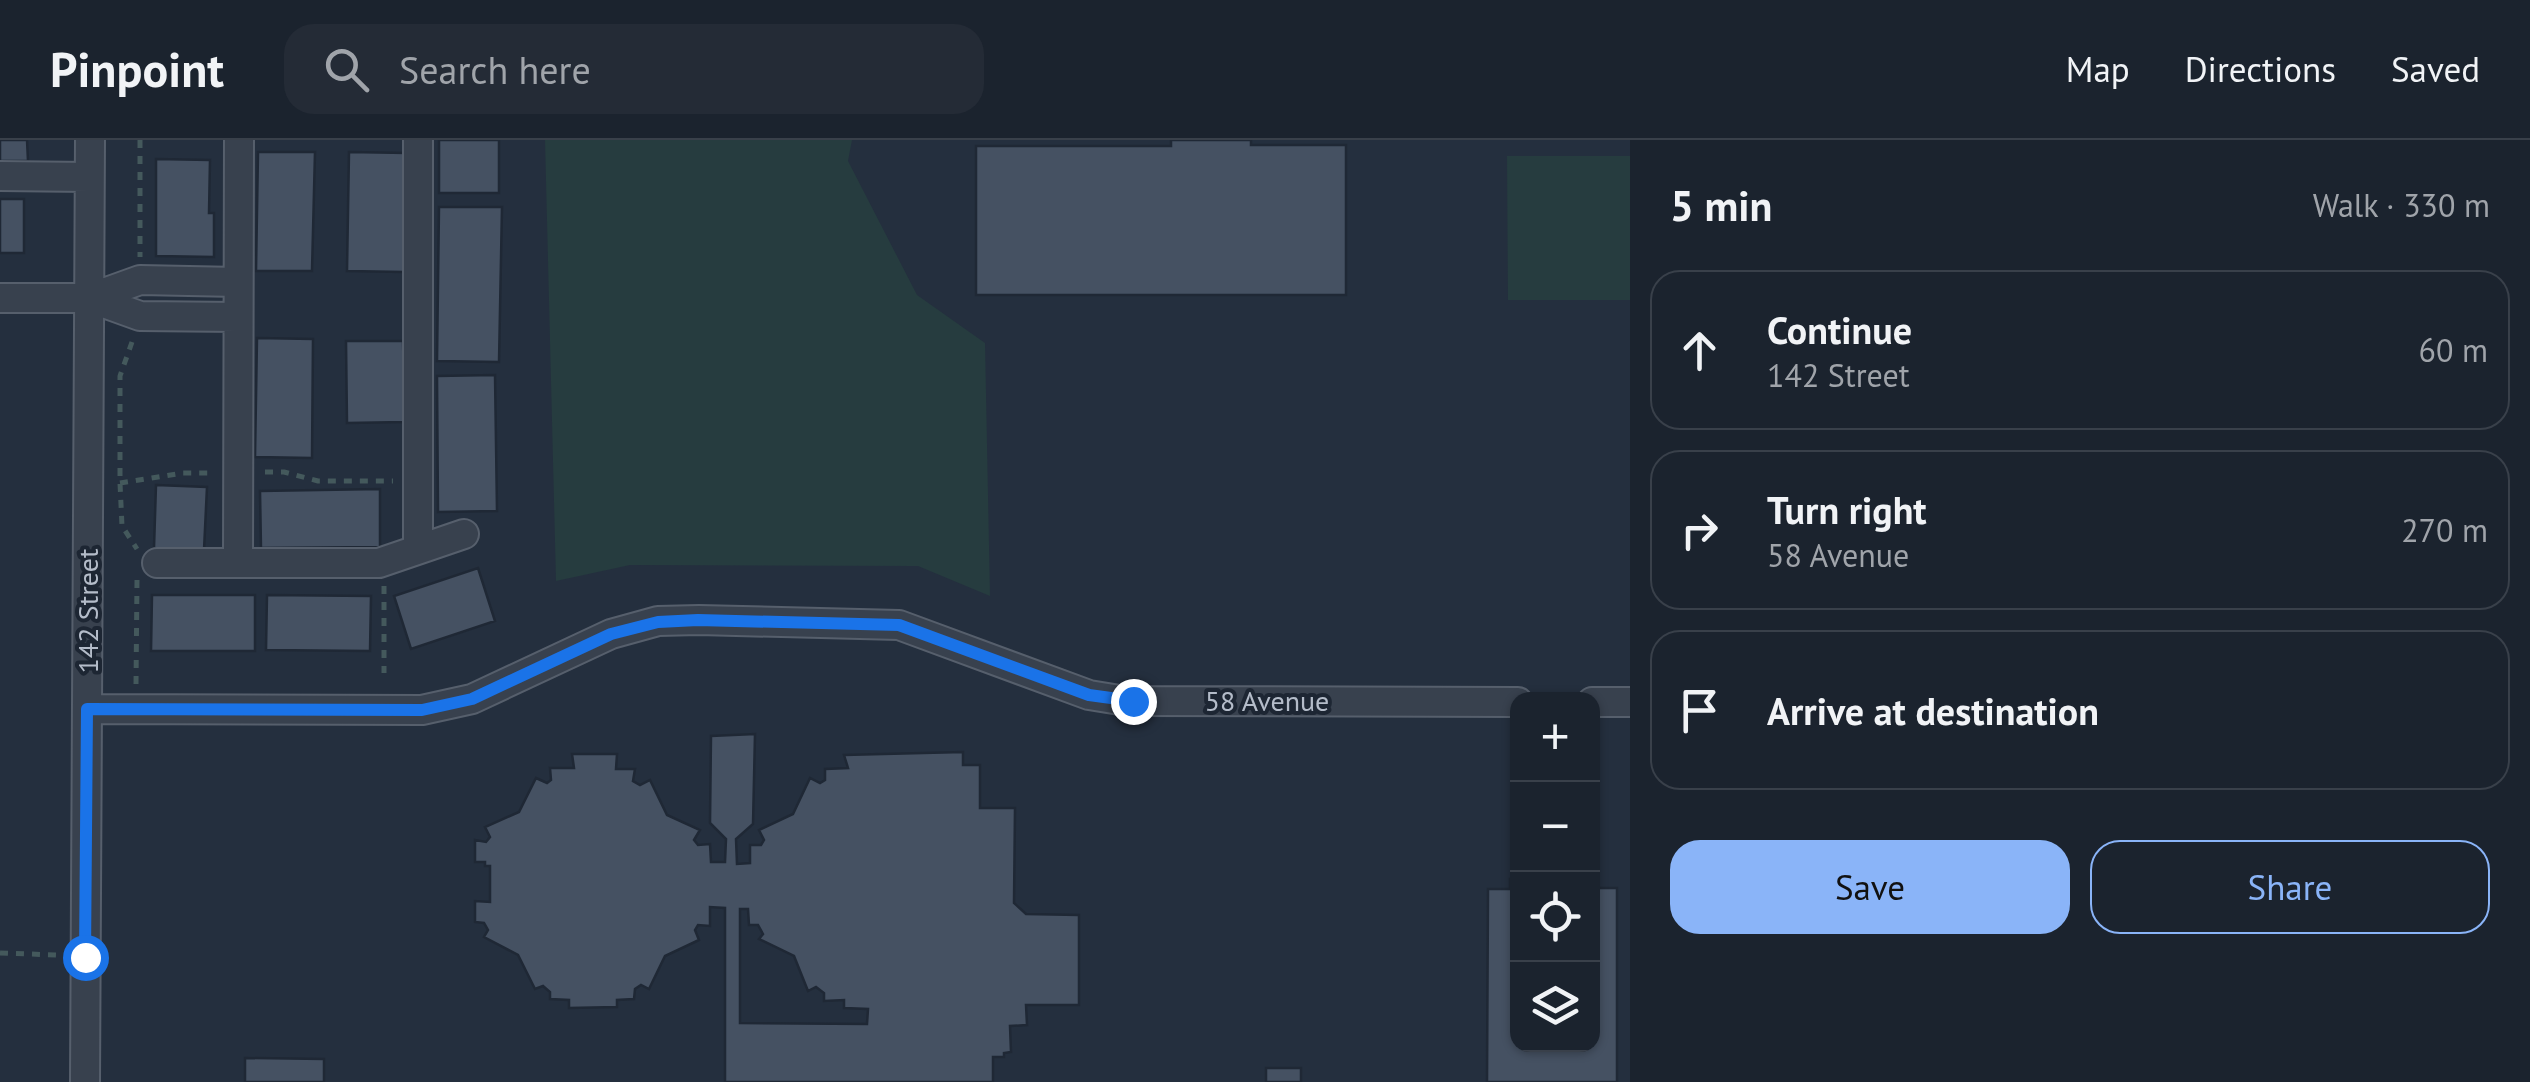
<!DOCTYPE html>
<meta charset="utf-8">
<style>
:root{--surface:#1b232e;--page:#242b36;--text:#f1f3f6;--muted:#a0a4aa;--line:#39404a;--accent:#8ab4f8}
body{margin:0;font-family:"PT Sans",sans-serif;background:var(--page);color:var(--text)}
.controls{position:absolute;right:30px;bottom:30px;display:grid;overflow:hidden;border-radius:20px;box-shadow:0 2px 8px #0004}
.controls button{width:90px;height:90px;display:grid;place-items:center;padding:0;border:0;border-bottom:2px solid var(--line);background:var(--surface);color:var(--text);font:50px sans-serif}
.stop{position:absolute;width:30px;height:30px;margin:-22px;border:8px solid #1a73e8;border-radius:50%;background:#fff}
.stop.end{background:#1a73e8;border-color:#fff;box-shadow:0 2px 10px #0008}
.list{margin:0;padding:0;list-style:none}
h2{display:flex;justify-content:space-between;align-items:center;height:130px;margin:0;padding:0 40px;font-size:42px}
h2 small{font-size:32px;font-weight:400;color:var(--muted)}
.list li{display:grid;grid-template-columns:65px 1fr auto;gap:30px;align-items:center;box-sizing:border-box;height:160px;margin:0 20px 20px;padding:0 20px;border:2px solid var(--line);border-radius:30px}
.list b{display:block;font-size:38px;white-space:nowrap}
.list p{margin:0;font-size:32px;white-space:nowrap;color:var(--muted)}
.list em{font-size:32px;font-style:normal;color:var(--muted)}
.actions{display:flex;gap:20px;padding:30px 40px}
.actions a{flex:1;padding:22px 0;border:2px solid var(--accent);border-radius:30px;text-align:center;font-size:35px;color:var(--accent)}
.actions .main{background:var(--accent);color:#111}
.icon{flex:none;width:55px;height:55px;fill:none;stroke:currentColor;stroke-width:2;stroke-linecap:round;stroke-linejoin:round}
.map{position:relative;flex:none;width:1630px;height:942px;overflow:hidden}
header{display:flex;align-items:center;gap:60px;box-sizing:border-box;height:140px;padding:0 50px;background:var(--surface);border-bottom:2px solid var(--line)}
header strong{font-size:48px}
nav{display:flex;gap:55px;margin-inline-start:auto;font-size:35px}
.search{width:700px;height:90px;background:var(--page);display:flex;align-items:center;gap:25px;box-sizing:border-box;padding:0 35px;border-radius:30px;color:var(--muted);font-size:38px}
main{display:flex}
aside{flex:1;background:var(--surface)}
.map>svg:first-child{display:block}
.green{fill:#263c3f}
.building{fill:#455162;stroke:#1f2835;stroke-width:2.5;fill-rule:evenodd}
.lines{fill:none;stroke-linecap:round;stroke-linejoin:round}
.minor-casing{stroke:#565f6c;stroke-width:32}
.path{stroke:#44595c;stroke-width:5;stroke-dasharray:8 8;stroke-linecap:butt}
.minor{stroke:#38414e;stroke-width:28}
.route{stroke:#1a73e8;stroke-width:12}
.labels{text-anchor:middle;stroke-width:8;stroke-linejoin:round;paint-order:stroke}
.street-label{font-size:28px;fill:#b4bcc9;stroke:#1d2633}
</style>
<header>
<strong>Pinpoint</strong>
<div class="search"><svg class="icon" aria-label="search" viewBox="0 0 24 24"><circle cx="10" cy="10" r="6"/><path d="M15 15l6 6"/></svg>Search here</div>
<nav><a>Map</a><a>Directions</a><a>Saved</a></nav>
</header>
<main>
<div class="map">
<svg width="1630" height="942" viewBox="0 0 1630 942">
<rect width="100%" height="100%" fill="#242f3e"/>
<path class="green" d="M545,0H852L848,21L917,155L985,203L990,456L918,426L630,425L556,441Z
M1507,16H1630V160H1508Z"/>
<path class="building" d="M0,0H27L28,21H0Z
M439,0H499V53H439Z
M1171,0H1251V5H1346V155H976V6H1171Z
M258,12H315L312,131H256Z
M349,12L407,13L404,132L347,131Z
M156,19L210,20L209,73H214V117L156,116Z
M0,59H24V113H0Z
M439,67H502L499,222L437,221Z
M257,198L313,199L312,318L255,317Z
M346,201H403L405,282L347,283Z
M495,235L497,371L438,372L437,236Z
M156,345L207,347L204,410L154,408Z
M380,349V407L261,408L260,351Z
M478,428L495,481L411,509L394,456Z
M152,455H255V511H151Z
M267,455L371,456L370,511L266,510Z
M755,594L753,684L736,699L737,724L750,723V705H761L764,700L759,690L793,674L810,638L820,643L825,640V629L848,628L844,615L963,612V625H980V668H1015L1014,763L1026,774L1079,775V865H1026L1027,885L1010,886L1011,912L1004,913V917H993V942H725V768L710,767V786L698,785L695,790L699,800L665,816L649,849L641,845L635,849L634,859L617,860V867L569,868V860L550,859V852L543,846L535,849L518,815L484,797L488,790L484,783L475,782V761L490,762V726H485V722H475V700L486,702L490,697L485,687L519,672L536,638L547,643L551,640L550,628H574L572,614H617L616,629H635L633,641L640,645L650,640L667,675L700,690L694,700L698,705L710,704L711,722H725L726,699L710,683L711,596ZM740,769H748L749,785H758L763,794L759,799L794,816L808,851L816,847L824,853V861L844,860V868L868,869L867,884L740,883Z
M1510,739H1518V904H1592V748H1617V942H1487L1488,749H1510Z
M245,918L324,919V942H245Z
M1266,928H1301V942H1266Z"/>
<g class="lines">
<defs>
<path id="minor" d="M418,0V409
M0,36L89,37
M0,158H90L140,176L238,177
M90,158L140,140L238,142
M157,423H379L464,394
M238,423L239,0
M1592,562H1630
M87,569L422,570L472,559L611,494L658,481L699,480L899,485L1089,555L1126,561L1518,562
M85,942L90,0"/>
</defs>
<use href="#minor" class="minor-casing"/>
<path class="path" d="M140,0V117
M132,202L120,236V343L122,386L137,409
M265,332H284L318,341H393
M120,343L183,333H211
M384,446V533
M136,544L137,440
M0,813L57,815"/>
<use href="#minor" class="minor"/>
</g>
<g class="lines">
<path class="route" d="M85,817L87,569L422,570L472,559L611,494L658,482L698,480L899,485L1089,555L1133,561"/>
</g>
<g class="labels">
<g class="street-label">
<text transform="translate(88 471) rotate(-90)" y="10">142 Street</text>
<text x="1267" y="571">58 Avenue</text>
</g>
</g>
</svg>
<div class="controls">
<button>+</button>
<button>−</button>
<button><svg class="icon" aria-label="locate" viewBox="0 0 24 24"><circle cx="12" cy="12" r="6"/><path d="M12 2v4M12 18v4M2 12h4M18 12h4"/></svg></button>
<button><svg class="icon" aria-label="layers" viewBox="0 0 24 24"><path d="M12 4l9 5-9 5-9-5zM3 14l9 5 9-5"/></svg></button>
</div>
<div class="stop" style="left:85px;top:817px"></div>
<div class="stop end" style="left:1133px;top:561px"></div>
</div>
<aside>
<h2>5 min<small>Walk · 330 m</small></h2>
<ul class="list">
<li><svg class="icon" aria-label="ahead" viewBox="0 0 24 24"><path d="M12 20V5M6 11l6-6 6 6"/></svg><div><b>Continue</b><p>142 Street</p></div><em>60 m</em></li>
<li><svg class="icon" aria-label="right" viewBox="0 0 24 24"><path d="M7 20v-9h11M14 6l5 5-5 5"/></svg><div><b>Turn right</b><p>58 Avenue</p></div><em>270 m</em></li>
<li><svg class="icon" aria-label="arrive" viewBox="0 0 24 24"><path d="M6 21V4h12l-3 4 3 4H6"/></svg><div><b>Arrive at destination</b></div></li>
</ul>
<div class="actions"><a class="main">Save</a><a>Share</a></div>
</aside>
</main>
